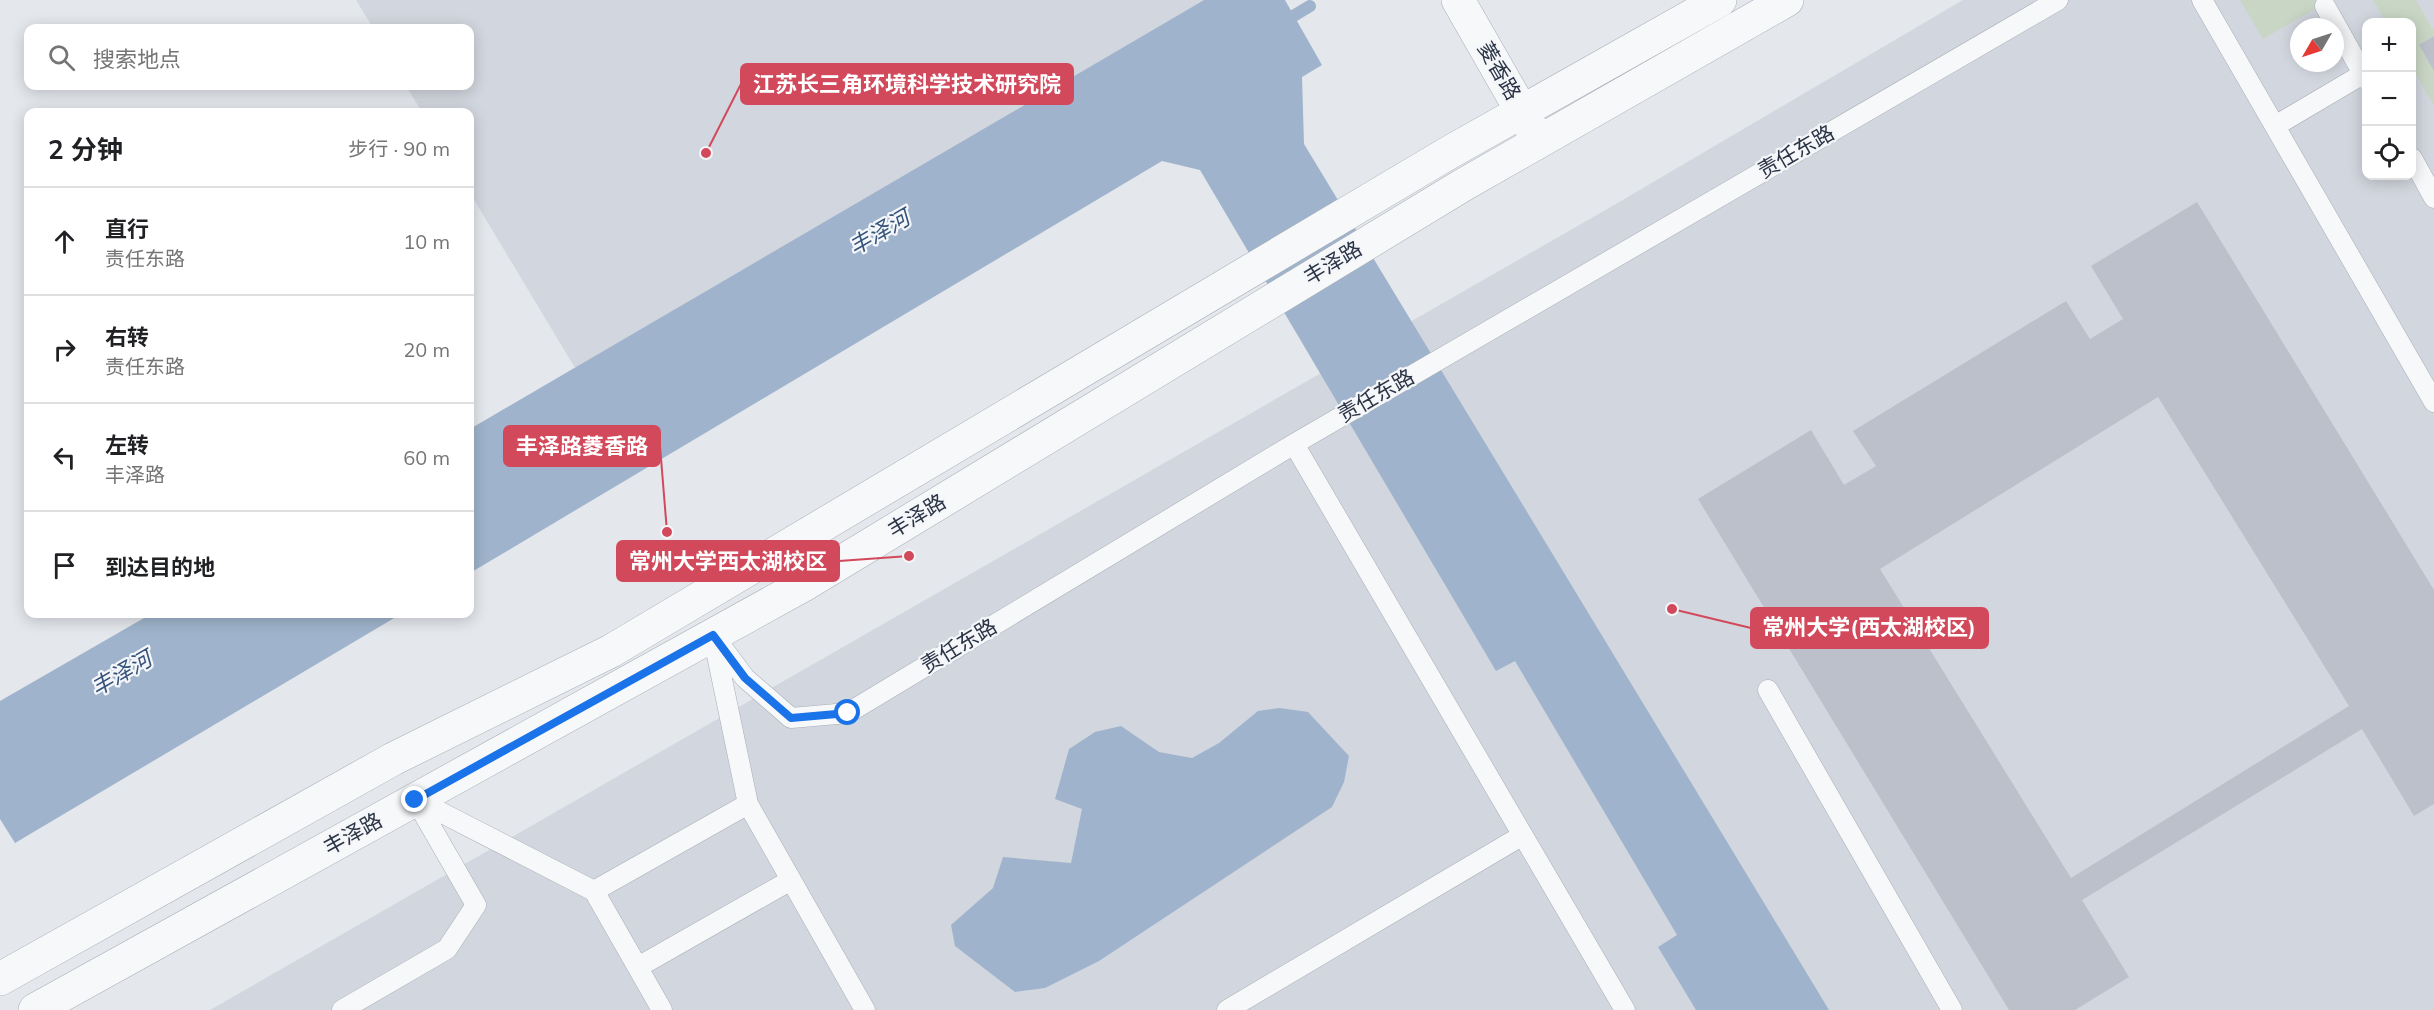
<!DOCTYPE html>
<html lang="zh">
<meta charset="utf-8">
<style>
:root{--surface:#fff;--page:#f6f6f6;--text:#202124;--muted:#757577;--line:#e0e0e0}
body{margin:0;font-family:Mulish,"Noto Sans SC",sans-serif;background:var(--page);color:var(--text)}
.controls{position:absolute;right:18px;top:18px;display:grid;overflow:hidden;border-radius:12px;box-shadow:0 3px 15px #0003}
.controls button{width:54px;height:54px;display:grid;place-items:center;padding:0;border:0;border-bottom:2px solid var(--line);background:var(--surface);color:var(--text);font:30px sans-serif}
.compass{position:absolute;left:2290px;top:18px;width:54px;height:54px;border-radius:50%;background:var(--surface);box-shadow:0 3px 15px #0003;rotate:231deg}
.stop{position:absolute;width:18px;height:18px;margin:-14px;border:4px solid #1a73e8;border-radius:50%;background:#fff}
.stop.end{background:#1a73e8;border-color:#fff;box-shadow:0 2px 6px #0008}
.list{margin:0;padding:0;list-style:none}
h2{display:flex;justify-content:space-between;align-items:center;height:78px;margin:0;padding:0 24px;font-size:26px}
h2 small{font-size:20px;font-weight:400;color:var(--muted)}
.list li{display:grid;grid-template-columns:39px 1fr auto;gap:18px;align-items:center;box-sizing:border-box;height:108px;padding:0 24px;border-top:2px solid var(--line)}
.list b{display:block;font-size:22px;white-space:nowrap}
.list p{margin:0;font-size:20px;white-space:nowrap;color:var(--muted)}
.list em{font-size:20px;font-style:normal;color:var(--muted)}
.icon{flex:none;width:33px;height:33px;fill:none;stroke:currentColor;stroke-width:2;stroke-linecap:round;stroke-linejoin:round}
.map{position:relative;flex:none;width:2434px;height:1010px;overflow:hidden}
.search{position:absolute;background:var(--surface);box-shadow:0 3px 15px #0003;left:24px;top:24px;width:450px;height:66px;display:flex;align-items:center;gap:15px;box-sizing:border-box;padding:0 21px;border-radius:12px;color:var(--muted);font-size:22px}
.panel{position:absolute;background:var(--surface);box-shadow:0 3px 15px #0003;left:24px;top:108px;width:450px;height:510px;border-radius:12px}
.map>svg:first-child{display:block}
.built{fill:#d2d6de;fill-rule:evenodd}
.green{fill:#c9d6c5}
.water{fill:#9fb4cc}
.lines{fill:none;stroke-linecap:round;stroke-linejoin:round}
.stream{stroke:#9fb4cc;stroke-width:12}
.building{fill:#bbc0ca;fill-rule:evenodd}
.service-casing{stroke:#a9aeb7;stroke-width:21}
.tertiary-casing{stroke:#a9aeb7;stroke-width:34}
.service{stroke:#f7f8fa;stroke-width:20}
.tertiary{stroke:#f7f8fa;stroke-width:33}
.route{stroke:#1a73e8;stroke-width:8}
.labels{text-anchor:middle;stroke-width:4.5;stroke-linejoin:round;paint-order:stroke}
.street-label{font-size:21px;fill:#2b3445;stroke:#f4f6f9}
.water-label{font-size:22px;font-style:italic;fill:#34527a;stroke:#f4f6f9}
.leader{fill:none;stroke:#d1495b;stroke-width:2}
.callout-dot{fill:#d1495b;stroke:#f4f6f9;stroke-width:2}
.callout{fill:#d1495b;stroke:#d1495b;stroke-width:2}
.callout-label{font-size:22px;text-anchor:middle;font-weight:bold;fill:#fff}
</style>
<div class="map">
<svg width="2434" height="1010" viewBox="0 0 2434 1010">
<rect width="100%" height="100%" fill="#e4e7ec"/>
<path class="built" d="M356,0H1204L575,368L470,193V112H422L406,86H470V28H373Z
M1963,0H2434V1010H210L1609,208ZM2366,22H2412V176H2366ZM2299,27H2335V63H2299Z"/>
<path class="green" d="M2240,0H2331L2263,39Z
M2373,0H2416L2434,32V36L2419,45L2434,71V106L2412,67V22H2386Z"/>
<path class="water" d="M1204,0H1285L1322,65L1302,77L1304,144L1829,1010H1696L1658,947L1677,935L1515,661L1496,671L1200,170L1162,161L470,573V429Z
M151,614H401L15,843L0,819V701Z
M1280,708L1308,712L1349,756L1344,782L1332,807L1099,961L1045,988L1015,992L955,946L951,925L993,888L1003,857L1071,863L1082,809L1055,799L1069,749L1095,732L1121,726L1159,752L1192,758L1219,743L1258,711Z"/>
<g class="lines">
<path class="stream" d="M1280,24L1310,6"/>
</g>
<path class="building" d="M2434,36V71L2419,45Z
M2197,202L2434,590V804L2414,816L2362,729L2082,900L2129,977L2075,1010H2009L1698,499L1811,430L1844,485L1876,466L1853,431L2066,301L2090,339L2123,319L2091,266ZM2158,397L2349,706L2071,878L1880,569Z"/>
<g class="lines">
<defs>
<path id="service" d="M2202,0L2434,402
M2325,6L2366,79
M2275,126L2363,74
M2412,158L2434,198
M1294,444L1625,1010
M713,635L745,678L791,718L848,713L1294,444L2058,0
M714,641L748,804L865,1010
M1768,690L1952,1010
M415,799L594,891L662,1010
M594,891L748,804
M638,967L791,880
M342,1010L447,949L476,905L415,799
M1227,1010L1523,835"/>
<path id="tertiary" d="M1458,0L1533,131
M0,979L393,759L611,651L1450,152L1720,0
M35,1010L807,583L1463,185L1787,0"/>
</defs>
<use href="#service" class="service-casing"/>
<use href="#tertiary" class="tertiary-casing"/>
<use href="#service" class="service"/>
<use href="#tertiary" class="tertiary"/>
</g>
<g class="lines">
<path class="route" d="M415,800L713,635L745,678L791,718L848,713"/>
</g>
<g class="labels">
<g class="street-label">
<text transform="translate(1499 71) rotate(60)" y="7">菱香路</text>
<text transform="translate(1796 152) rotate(-30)" y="7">责任东路</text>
<text transform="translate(1333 263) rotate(-31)" y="7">丰泽路</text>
<text transform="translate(1376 396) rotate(-30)" y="7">责任东路</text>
<text transform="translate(917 516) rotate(-31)" y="7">丰泽路</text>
<text transform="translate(959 646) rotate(-31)" y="7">责任东路</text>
<text transform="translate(353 834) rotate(-29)" y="7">丰泽路</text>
</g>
<g class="water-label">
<text transform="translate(879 232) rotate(-30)" y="8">丰泽河</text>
<text transform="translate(121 673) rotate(-30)" y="8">丰泽河</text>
</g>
</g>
<path class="leader" d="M706 153L741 84M667 532L660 446M909 556L839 561M1672 609L1751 628"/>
<g class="callout-dot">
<circle cx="706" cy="153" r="6"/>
<circle cx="667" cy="532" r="6"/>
<circle cx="909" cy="556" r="6"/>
<circle cx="1672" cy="609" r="6"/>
</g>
<g class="callout">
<rect x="741" y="64" width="332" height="40" rx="6"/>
<rect x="504" y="426" width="156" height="40" rx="6"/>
<rect x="617" y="541" width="222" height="40" rx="6"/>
<rect x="1751" y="608" width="237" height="40" rx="6"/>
</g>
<g class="callout-label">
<text x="907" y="92">江苏长三角环境科学技术研究院</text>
<text x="582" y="454">丰泽路菱香路</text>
<text x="728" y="569">常州大学西太湖校区</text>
<text x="1869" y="635">常州大学(西太湖校区)</text>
</g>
</svg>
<div class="controls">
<button>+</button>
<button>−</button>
<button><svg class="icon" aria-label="locate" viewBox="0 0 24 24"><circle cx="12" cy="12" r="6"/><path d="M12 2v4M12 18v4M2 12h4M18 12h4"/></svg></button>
</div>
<svg class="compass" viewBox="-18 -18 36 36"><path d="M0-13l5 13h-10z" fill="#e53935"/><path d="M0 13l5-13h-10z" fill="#757577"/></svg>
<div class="stop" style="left:848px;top:713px"></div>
<div class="stop end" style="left:415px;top:800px"></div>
<div class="search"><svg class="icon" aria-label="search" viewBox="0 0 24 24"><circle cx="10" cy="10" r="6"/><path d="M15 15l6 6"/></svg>搜索地点</div>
<section class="panel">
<h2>2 分钟<small>步行 · 90 m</small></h2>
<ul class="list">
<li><svg class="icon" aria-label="ahead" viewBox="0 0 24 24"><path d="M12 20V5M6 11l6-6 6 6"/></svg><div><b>直行</b><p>责任东路</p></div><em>10 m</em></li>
<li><svg class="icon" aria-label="right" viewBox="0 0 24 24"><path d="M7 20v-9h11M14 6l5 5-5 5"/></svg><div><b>右转</b><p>责任东路</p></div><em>20 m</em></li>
<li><svg class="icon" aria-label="left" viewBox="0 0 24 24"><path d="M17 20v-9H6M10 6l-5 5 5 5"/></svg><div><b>左转</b><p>丰泽路</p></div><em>60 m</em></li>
<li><svg class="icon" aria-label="arrive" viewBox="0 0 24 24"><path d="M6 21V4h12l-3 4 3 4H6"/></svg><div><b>到达目的地</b></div></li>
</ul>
</section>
</div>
